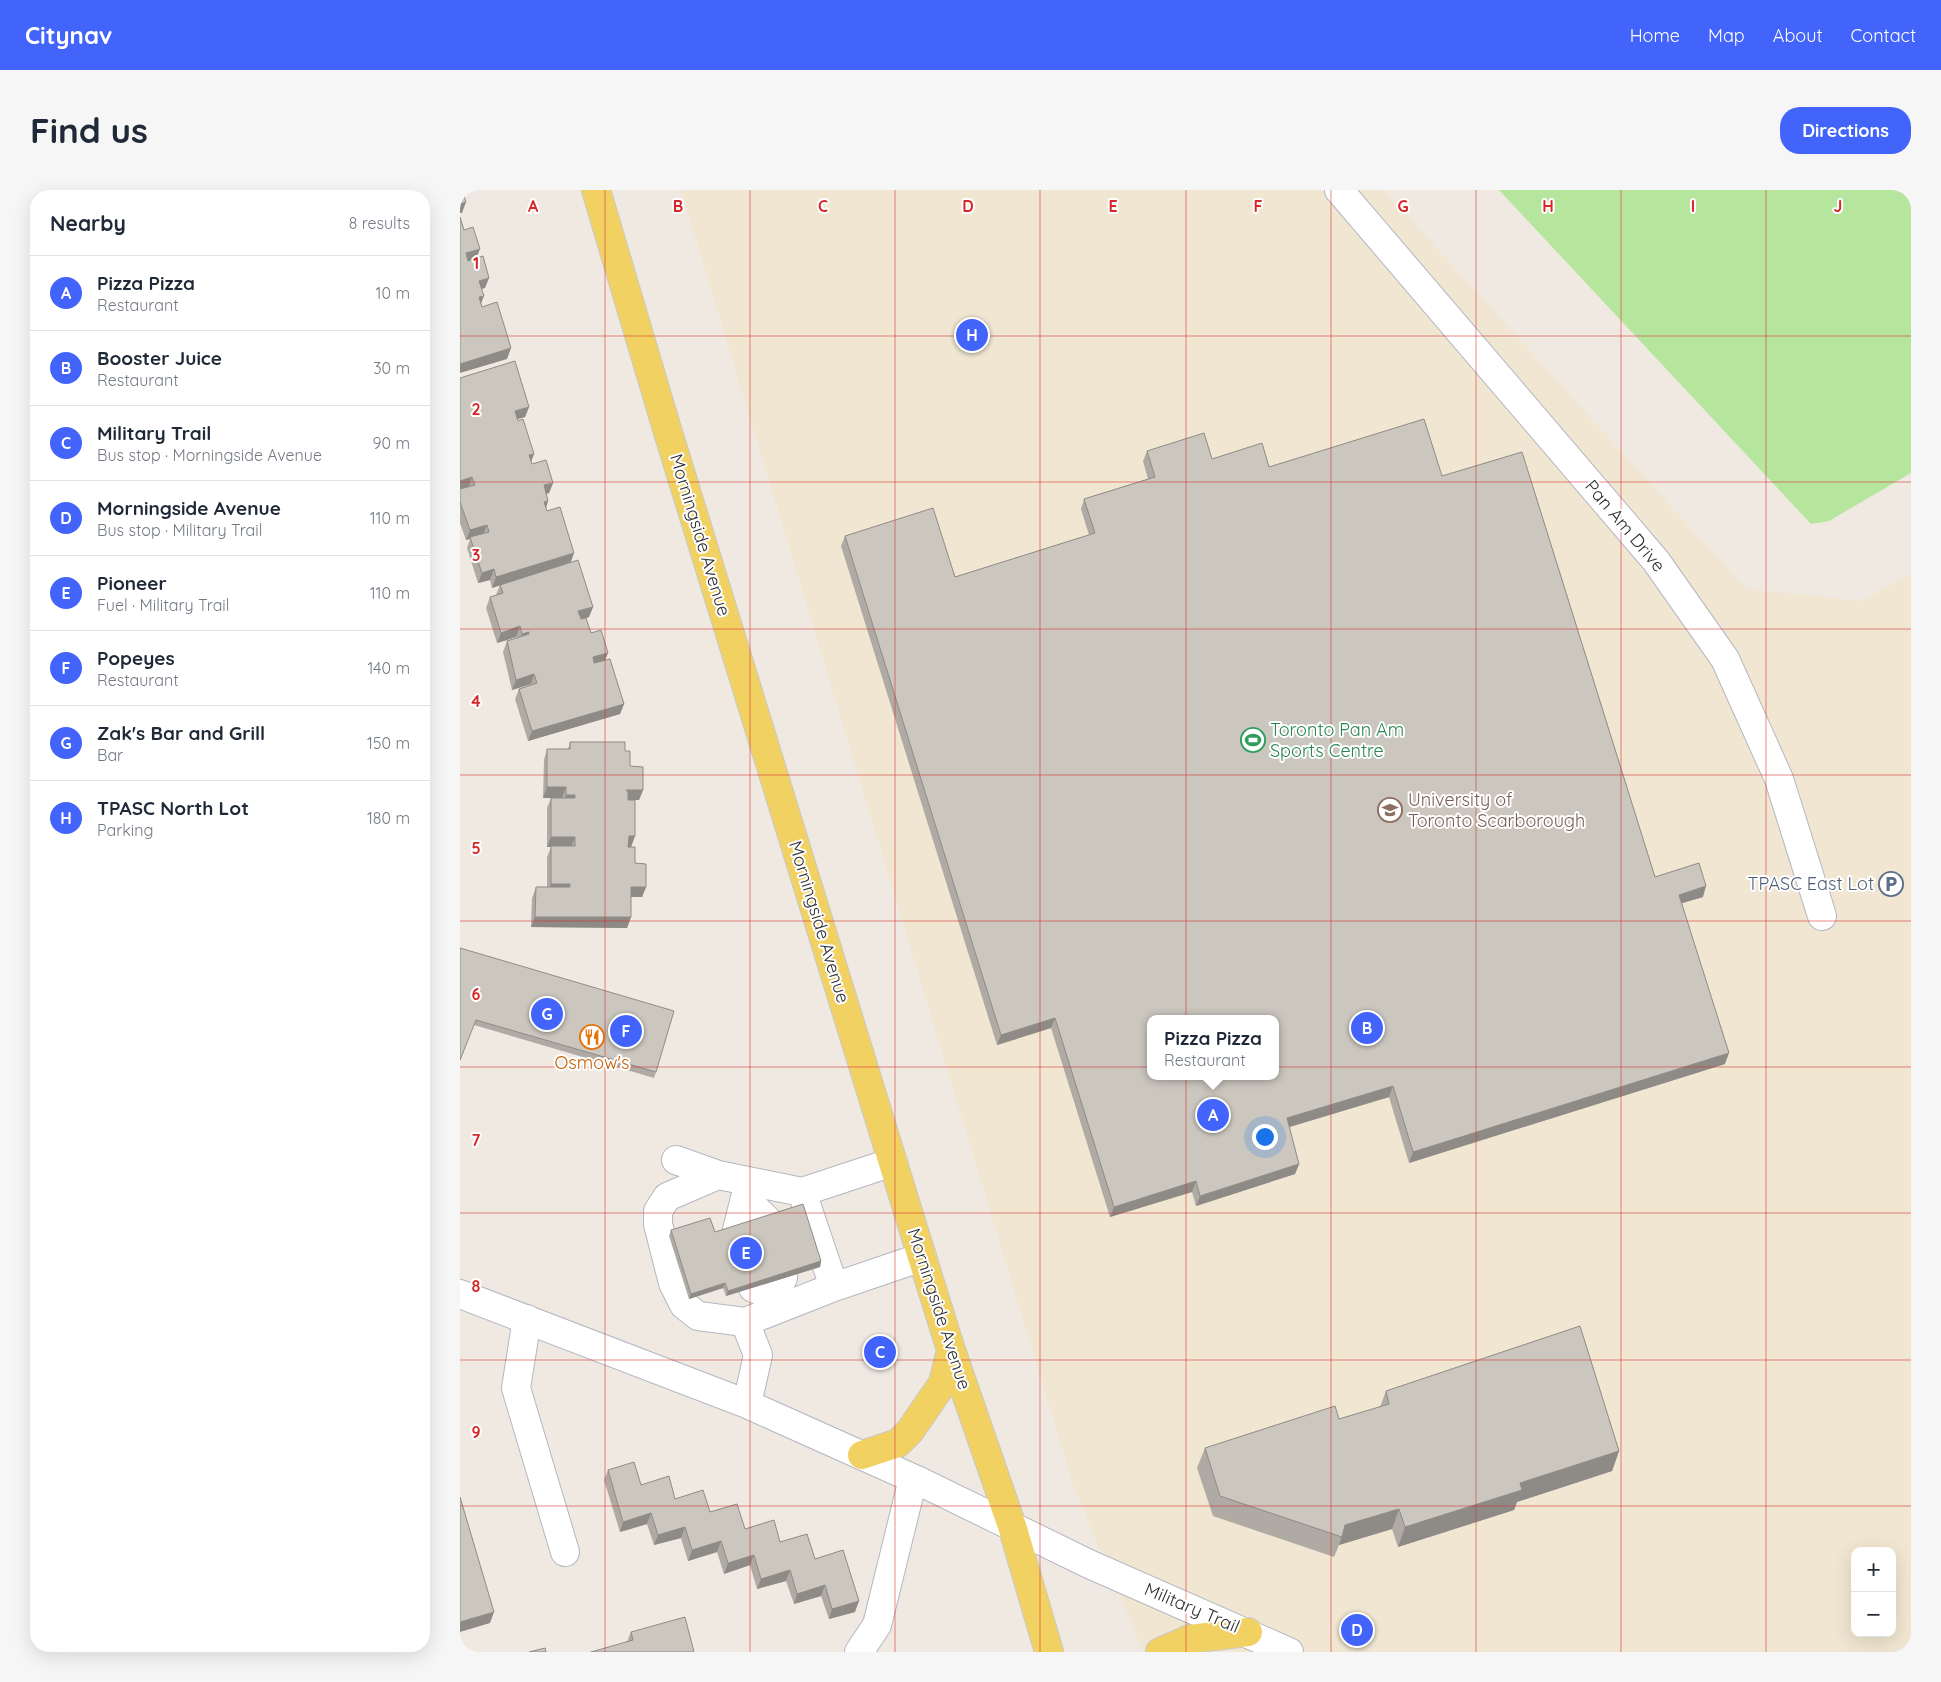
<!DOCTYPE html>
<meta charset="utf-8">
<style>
:root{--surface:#fff;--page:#f6f6f7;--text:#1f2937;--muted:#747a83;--line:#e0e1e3;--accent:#4264fb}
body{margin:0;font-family:Quicksand,sans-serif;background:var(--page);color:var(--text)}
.controls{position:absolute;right:15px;bottom:15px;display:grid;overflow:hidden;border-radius:10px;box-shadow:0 5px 20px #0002}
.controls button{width:45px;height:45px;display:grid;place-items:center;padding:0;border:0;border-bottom:1px solid var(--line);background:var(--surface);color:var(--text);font:25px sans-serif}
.you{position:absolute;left:804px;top:946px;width:18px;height:18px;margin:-12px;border:4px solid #fff;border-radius:50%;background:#1a73e8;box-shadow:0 0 0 8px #1a73e833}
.badge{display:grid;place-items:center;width:32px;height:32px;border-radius:50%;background:var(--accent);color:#fff;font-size:16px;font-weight:700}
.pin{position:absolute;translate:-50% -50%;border:2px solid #fff;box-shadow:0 1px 5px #0006}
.popup{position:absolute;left:687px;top:825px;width:132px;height:65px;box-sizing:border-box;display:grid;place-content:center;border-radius:10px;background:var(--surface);filter:drop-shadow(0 1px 4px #0005);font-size:16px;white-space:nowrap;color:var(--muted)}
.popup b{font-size:19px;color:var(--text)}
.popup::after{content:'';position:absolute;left:50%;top:100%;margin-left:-10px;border:10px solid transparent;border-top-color:var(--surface)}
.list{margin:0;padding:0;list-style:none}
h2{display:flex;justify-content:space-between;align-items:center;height:65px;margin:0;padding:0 20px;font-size:21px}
h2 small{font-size:16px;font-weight:400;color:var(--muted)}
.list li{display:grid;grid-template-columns:32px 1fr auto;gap:15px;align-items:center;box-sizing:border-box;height:75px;padding:0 20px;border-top:1px solid var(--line)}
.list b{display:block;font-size:19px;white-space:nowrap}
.list p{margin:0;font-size:16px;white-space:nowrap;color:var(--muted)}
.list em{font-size:16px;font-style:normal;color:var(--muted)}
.map{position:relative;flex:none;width:1451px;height:1462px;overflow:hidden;border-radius:20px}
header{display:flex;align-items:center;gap:30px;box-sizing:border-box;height:70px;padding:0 25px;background:var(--accent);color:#fff}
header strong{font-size:24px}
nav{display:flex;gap:28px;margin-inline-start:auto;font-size:18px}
.intro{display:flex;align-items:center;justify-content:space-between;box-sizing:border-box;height:120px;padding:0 30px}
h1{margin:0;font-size:35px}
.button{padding:12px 22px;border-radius:20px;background:var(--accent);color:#fff;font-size:18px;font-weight:700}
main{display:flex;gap:30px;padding:0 30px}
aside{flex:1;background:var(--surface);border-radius:20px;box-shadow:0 5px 20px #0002}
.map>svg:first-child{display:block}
.education{fill:#f0e6d1;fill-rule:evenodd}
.green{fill:#b6e59e}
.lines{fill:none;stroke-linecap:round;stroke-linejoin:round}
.minor-casing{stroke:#b4b7c1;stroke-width:30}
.major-casing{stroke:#c9c9c9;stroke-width:30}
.minor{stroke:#fff;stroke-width:28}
.major{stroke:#f2d163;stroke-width:28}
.wall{fill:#afaba4}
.shaded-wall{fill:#8e8b86}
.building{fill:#cbc7bf;stroke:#8e8b86;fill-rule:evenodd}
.grid{fill:none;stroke:#d62828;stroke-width:1;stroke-opacity:0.55}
.labels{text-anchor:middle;stroke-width:4;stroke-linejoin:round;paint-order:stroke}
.street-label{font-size:18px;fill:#2e2e2e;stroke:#fff}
.leisure-label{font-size:18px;fill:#27864d;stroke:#fff;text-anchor:start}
.education-label{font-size:18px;fill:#785e54;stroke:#fff;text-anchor:start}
.service-label{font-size:18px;fill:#4e5e75;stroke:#fff;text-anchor:end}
.food-label{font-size:18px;fill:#c56008;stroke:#fff}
.grid-label{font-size:16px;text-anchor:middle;font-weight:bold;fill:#d62828;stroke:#fff;stroke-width:4;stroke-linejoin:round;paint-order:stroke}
</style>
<header>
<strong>Citynav</strong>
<nav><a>Home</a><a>Map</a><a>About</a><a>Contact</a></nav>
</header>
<div class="intro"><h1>Find us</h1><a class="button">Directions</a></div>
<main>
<aside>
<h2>Nearby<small>8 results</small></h2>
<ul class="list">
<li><span class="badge">A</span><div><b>Pizza Pizza</b><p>Restaurant</p></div><em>10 m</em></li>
<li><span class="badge">B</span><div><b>Booster Juice</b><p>Restaurant</p></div><em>30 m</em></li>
<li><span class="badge">C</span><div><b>Military Trail</b><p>Bus stop · Morningside Avenue</p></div><em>90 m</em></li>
<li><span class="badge">D</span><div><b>Morningside Avenue</b><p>Bus stop · Military Trail</p></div><em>110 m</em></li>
<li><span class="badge">E</span><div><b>Pioneer</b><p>Fuel · Military Trail</p></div><em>110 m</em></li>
<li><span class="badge">F</span><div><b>Popeyes</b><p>Restaurant</p></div><em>140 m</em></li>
<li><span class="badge">G</span><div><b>Zak's Bar and Grill</b><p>Bar</p></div><em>150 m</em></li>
<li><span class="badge">H</span><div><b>TPASC North Lot</b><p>Parking</p></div><em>180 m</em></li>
</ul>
</aside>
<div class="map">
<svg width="1451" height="1462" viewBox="0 0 1451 1462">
<rect width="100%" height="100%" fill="#efe9e1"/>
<path class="education" d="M221,0H924L1286,399L1403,411L1451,383V1462H684L614,1298ZM690,829H816V886H690ZM1395,1361H1432V1443H1395Z"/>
<path class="green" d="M1039,0H1451V283L1369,331L1351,334Z"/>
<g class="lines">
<defs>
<path id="minor" d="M879,0L1196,371L1265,469L1319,589L1362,726
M216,970L258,985L342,1002L433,972
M258,985L207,1007L198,1021V1034L213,1093L224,1115L238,1126L285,1132
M342,1002L374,1097
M277,1040L285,1008L307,1030
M293,1098L312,1105L323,1088
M0,1104L287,1214L461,1292L629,1374L829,1462
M67,1129L56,1198L105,1362
M287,1214L298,1165L285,1132L374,1097L462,1067
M399,1462L417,1435L453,1289"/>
<path id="major" d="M136,0L207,239L462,1067L491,1160L553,1339L589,1462
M402,1265L438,1253L450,1241L483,1193L491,1160
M700,1462L730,1449L788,1442"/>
</defs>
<use href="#minor" class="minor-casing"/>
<use href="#major" class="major-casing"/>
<use href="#minor" class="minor"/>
<use href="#major" class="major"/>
</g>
<path class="wall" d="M0,188L69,217L65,227L57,229L72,274L93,293L89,303L86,304L88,311L86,318L87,321L114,363L111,372L133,417L129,427L126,428L131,443L145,470L164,514L160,524L68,551L55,509L59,499L71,495V494L52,500L43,462L47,451L57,448L56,447L37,453L26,418L30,407L36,405L40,395L32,398L30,390L18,393L7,358L10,349L6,350L0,333Z
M687,261L752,269L809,277L982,286L1195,687L1243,707L1222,713L1265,874L949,973L929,907L829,937L839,974L835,984L736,1016L732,1002L650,1027L591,838L537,855L381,356L385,346L495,387L629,345L621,319L624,309L688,289L683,271Z
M110,552L165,561L170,576L183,600L179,610H175V646L171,657L175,673L186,697L182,707H171V727L167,738L71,737L72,708L76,697H87V667L91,657H87V618L91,608H102H83L84,570L87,559H108Z
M0,758L196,882L194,888L14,835Z
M211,1040L255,1042L361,1071L360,1077L266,1106L263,1098L229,1109L209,1046Z
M926,1201L1159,1261L1152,1281L1057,1312L1054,1320L938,1357L932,1339L879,1355L874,1367L753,1326L737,1278L745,1258L879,1229L920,1217Z
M148,1280L181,1295L250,1322L285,1339L320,1352L355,1369L395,1422L369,1429L361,1406L334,1414L326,1391L297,1399L290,1375L264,1384L257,1362L228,1371L221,1348L194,1355L187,1334L160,1342L144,1290Z
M171,1442L234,1462L167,1452Z"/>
<path class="shaded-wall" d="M6,12L2,23H0V14Z
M20,59L16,69L2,74L6,63Z
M29,88L25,98L15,101L19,91Z
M24,106L20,116L19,107Z
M51,158L47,169L0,183V174Z
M69,217L65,227L51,231L55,221Z
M74,264L70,275L69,265Z
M12,287L9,297L0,300V291Z
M93,293L89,303L80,306L84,295Z
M88,311L85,321L84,312Z
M27,335L23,345L10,347V349L6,350L10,340Z
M114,363L110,373L32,398L36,387Z
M34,379L30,390L18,393L22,383Z
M133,417L129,427L115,431L118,421Z
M60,436L56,447L37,453L41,443Z
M69,442L65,452L58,454L62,444Z
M148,463L144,473L129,478L133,467Z
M74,484L71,494L52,500L56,490Z
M164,514L160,524L68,551L72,541Z
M87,597H106L102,608H83Z
M166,600H183L179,610H162Z
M106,605H115L111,616H102Z
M169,646H175L171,657H165Z
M91,647H115L111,657H87Z
M91,694H110L106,704H87Z
M1246,696L1243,707L1216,715L1219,705Z
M171,697H186L182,707H167Z
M75,727H171L167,738L71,737Z
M595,828L591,838L537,855L541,845Z
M1269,863L1265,874L949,973L953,962Z
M933,896L929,907L823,939L827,928Z
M839,974L835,984L736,1016L740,1006Z
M736,991L732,1002L650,1027L654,1017Z
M361,1071L360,1077L266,1106L268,1101Z
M265,1093L263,1098L229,1109L231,1104Z
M1159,1261L1152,1281L1057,1312L1054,1320L938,1357L945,1337L1060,1293Z
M939,1319L932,1339L879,1355L885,1335Z
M191,1323L187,1334L160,1342L163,1332Z
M225,1337L221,1348L194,1355L198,1345Z
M261,1351L257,1362L228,1371L232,1360Z
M294,1365L290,1375L264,1384L268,1373Z
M330,1380L326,1391L297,1399L301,1389Z
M365,1395L361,1406L334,1414L337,1404Z
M399,1411L395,1422L369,1429L372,1419Z
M34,1422L30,1433L0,1442V1432Z"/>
<path class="building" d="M0,0H2L6,12L0,14Z
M0,27L4,40L13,37L20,59L6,63L8,71L23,66L29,88L19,91L24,106L19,107L22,117L37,112L51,158L0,174Z
M55,171L69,217L55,221L58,231L63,229L74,264L69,265L72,274L86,270L93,293L84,295L88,311L84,312L87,321L100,317L114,363L36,387L34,379L22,383L10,347L29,342L27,335L10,340L0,312V299L15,295L12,287L0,291V188Z
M964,229L982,286L1062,262L1195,687L1239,673L1246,696L1219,705L1269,863L953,962L933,896L827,928L839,974L740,1006L736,991L654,1017L595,828L541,845L385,346L473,318L495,387L635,343L624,309L695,287L687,261L744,243L752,269L802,253L809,277ZM690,829H816V886H690Z
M118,370L133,417L118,421L121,429L126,428L131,443L141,440L148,463L133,467L134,473L150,469L164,514L72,541L59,499L77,493L74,484L56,490L47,451L69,444V442L62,444L60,436L41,443L30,407L43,403L40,395Z
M110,552H165V561H170V576L183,577V600H166L168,602V610H175V646H169L168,657H175V673L186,674V697H171V727H75L76,697H110V694H91V656H115V647H91V608H115V605H106V597H87V559H110Z
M0,758L214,821L196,882L16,830L0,870Z
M343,1014L361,1071L268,1101L265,1093L231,1104L211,1040L250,1028L255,1042Z
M1120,1136L1159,1261L1060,1293L1062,1300L945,1337L939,1319L885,1335L882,1347L760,1306L745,1258L875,1216L879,1229L929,1214L926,1201Z
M174,1272L181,1295L209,1286L215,1309L243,1300L250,1322L277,1314L285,1339L314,1330L320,1352L347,1344L355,1369L383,1360L399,1411L372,1419L365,1395L337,1404L330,1380L301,1389L294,1365L268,1373L261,1351L232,1360L225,1337L198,1345L191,1323L163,1332L148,1280Z
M0,1307L34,1422L0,1432Z
M225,1427L234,1462H131L173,1450L171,1442Z
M85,1458L86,1462H69Z"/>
<path class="grid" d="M145,0V1462M290,0V1462M435,0V1462M580,0V1462M726,0V1462M871,0V1462M1016,0V1462M1161,0V1462M1306,0V1462M0,146H1451M0,292H1451M0,439H1451M0,585H1451M0,731H1451M0,877H1451M0,1023H1451M0,1170H1451M0,1316H1451"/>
<defs>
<symbol id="stadium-ring" viewBox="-11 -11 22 22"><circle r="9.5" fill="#fff" stroke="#2e9e5b" stroke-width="1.5"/><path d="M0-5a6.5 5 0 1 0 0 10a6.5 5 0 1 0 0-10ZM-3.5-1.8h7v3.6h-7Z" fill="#2e9e5b"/></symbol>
<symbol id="university-ring" viewBox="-11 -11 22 22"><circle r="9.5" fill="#fff" stroke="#8d6e63" stroke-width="1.5"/><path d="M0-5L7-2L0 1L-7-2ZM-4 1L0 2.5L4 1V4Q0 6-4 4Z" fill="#8d6e63"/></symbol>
<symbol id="parking-ring" viewBox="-11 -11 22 22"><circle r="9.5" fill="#fff" stroke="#5c6f8a" stroke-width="1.5"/><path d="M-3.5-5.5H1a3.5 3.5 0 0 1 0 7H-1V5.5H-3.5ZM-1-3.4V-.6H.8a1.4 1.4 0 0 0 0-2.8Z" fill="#5c6f8a"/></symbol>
<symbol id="restaurant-ring" viewBox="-11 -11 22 22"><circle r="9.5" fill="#fff" stroke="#e8710a" stroke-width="1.5"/><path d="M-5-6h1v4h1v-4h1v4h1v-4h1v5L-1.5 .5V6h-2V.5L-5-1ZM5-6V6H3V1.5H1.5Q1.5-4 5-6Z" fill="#e8710a"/></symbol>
</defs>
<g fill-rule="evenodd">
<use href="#stadium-ring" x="779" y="536" width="28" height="28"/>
<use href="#university-ring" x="916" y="606" width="28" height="28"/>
<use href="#parking-ring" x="1417" y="680" width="28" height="28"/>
<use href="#restaurant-ring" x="118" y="833" width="28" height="28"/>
</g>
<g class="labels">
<g class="street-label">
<text transform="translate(1165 336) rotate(50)" y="6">Pan Am Drive</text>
<text transform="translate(240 345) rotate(73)" y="6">Morningside Avenue</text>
<text transform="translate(359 732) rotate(73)" y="6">Morningside Avenue</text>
<text transform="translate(479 1119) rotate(72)" y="6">Morningside Avenue</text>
<text transform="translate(732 1418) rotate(23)" y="6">Military Trail</text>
</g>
<g class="leisure-label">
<text x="810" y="546">Toronto Pan Am<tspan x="810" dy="21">Sports Centre</tspan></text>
</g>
<g class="education-label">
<text x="948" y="616">University of<tspan x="948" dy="21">Toronto Scarborough</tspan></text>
</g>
<g class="service-label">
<text x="1414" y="700">TPASC East Lot</text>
</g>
<g class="food-label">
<text x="132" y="879">Osmow's</text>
</g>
</g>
<g class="grid-label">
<text x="73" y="22">A</text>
<text x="218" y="22">B</text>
<text x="363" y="22">C</text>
<text x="508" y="22">D</text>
<text x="653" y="22">E</text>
<text x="798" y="22">F</text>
<text x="943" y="22">G</text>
<text x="1088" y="22">H</text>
<text x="1233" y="22">I</text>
<text x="1378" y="22">J</text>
<text x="16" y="79">1</text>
<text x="16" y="225">2</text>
<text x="16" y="371">3</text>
<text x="16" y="517">4</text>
<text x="16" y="664">5</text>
<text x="16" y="810">6</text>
<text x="16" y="956">7</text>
<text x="16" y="1102">8</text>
<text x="16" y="1248">9</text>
</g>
</svg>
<div class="controls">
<button>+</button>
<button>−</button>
</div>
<div class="you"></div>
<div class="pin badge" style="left:753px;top:925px">A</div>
<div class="popup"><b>Pizza Pizza</b>Restaurant</div>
<div class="pin badge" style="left:907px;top:838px">B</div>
<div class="pin badge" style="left:420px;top:1162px">C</div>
<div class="pin badge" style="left:897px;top:1440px">D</div>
<div class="pin badge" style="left:286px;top:1063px">E</div>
<div class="pin badge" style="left:166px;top:841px">F</div>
<div class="pin badge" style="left:87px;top:824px">G</div>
<div class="pin badge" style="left:512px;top:145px">H</div>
</div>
</main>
